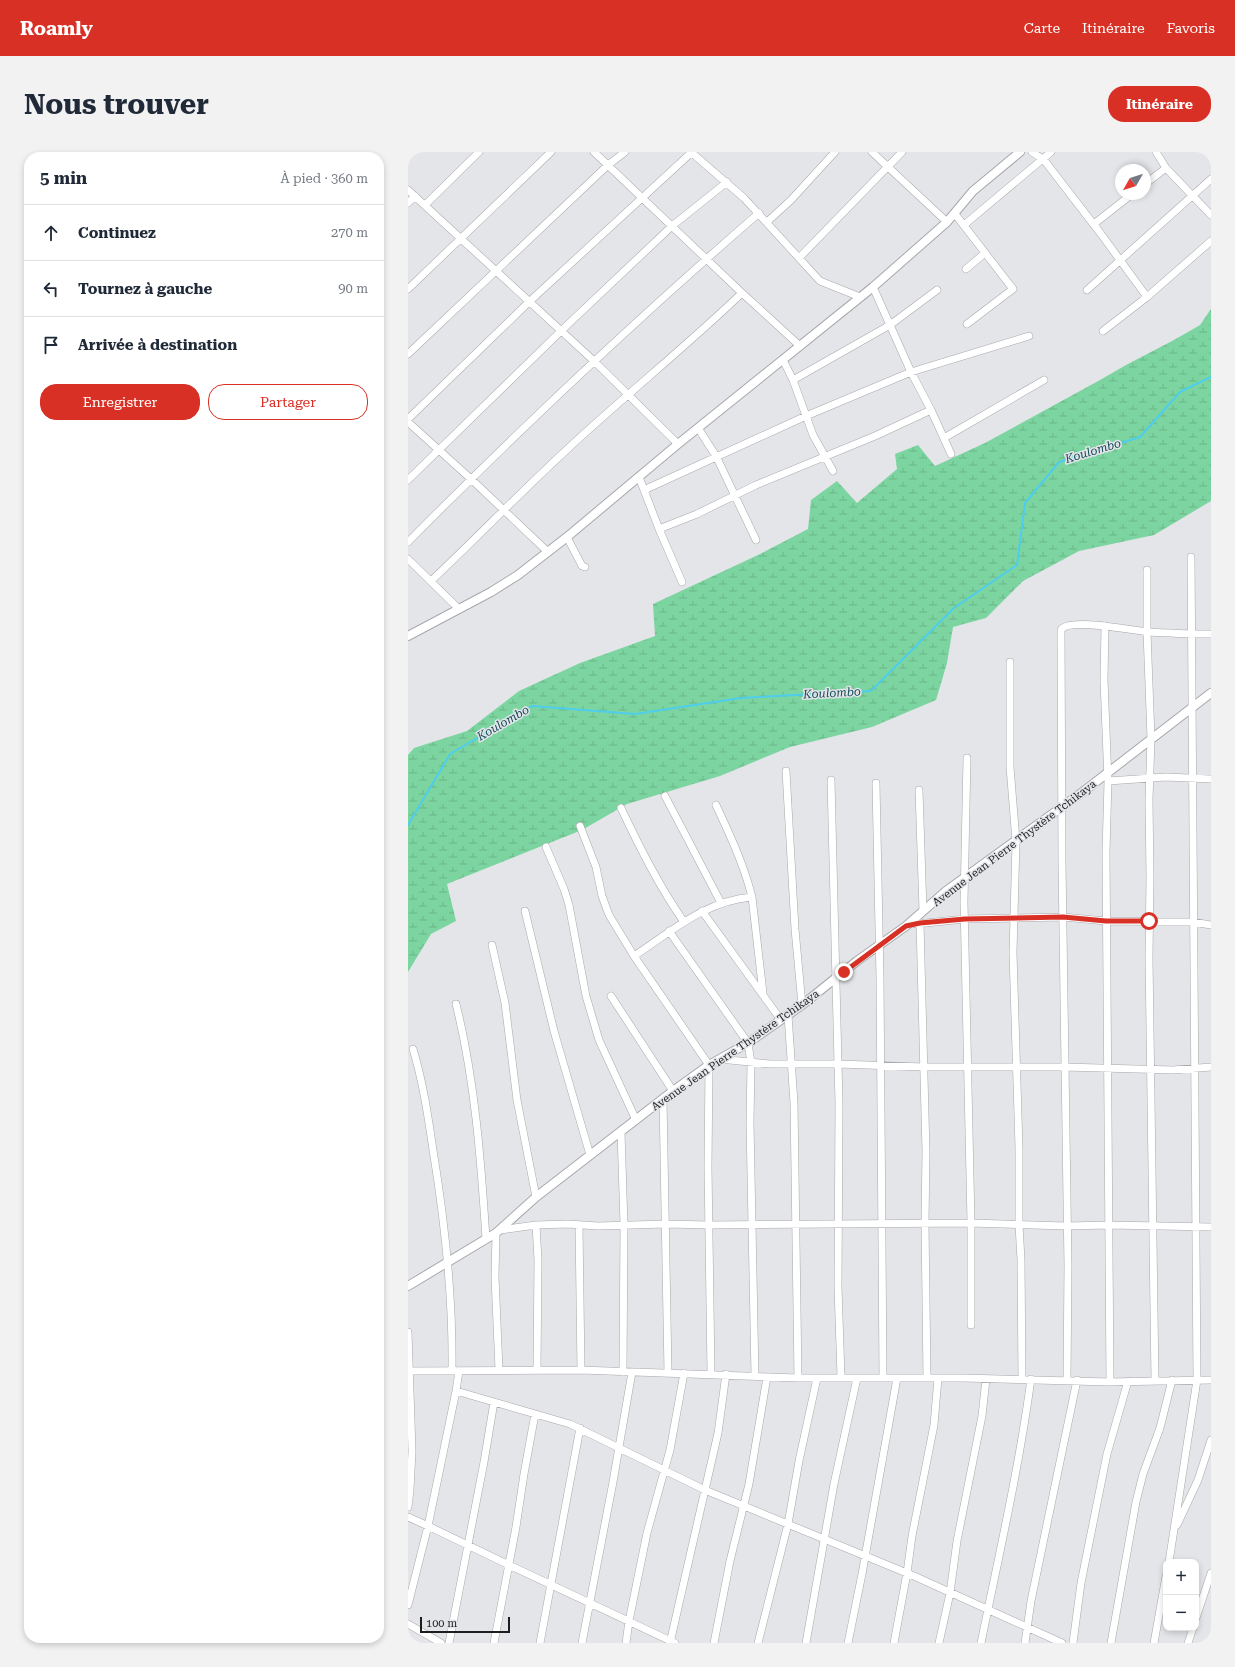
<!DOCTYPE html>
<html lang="fr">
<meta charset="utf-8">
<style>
:root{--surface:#fff;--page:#f2f2f3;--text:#1f2937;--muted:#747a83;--line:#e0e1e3;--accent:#d93025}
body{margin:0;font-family:"Roboto Serif",serif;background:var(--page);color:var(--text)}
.controls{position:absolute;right:12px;bottom:12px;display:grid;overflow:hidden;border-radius:8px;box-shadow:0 2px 6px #0003}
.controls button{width:36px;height:36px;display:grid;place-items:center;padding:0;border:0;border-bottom:1px solid var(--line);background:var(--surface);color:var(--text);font:20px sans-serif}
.compass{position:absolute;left:707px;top:12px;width:36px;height:36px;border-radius:50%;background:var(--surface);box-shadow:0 2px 6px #0003;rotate:231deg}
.scale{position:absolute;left:12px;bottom:10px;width:90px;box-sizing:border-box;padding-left:4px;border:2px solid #1d1d1f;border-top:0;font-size:11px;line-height:14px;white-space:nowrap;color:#1d1d1f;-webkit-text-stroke:3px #e4e5e9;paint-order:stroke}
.stop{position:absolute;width:12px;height:12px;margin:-9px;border:3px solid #d93025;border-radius:50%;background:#fff}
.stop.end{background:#d93025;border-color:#fff;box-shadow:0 1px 4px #0008}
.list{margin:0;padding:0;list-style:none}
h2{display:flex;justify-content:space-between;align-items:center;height:52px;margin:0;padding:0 16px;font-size:17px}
h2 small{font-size:13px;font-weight:400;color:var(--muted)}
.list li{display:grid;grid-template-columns:26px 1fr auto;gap:12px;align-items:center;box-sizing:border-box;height:56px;padding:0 16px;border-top:1px solid var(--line)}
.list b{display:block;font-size:15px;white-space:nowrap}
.list em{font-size:13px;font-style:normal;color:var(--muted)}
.actions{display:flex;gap:8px;padding:12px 16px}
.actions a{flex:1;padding:9px 0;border:1px solid var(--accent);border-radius:16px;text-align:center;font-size:14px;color:var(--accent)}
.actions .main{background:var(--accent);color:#fff}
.icon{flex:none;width:22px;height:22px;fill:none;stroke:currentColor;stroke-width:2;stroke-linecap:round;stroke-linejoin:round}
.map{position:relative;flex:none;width:803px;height:1491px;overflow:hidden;border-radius:16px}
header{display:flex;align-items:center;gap:24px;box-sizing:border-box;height:56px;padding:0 20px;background:var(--accent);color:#fff}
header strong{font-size:19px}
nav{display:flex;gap:22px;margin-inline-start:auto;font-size:14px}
.intro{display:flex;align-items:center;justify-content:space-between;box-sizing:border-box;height:96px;padding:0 24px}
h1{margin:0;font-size:28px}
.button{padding:10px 18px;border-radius:16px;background:var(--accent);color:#fff;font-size:14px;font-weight:700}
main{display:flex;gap:24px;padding:0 24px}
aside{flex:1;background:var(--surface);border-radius:16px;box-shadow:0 2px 6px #0003}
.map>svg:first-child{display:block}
.wetland{fill:url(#wetland-marsh)}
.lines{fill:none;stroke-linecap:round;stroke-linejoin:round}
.stream{stroke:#4fcded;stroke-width:2}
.minor-casing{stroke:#a7a8ac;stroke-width:8}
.tertiary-casing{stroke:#a7a8ac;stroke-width:10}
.minor{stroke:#fff;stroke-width:7}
.tertiary{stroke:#fff;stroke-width:8}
.rail-casing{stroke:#404042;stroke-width:3.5}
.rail{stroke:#e4e5e9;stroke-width:2;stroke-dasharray:6;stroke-linecap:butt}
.route{stroke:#d93025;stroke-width:5}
.labels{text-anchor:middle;stroke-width:3;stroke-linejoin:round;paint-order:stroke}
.street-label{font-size:11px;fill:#1d1d1f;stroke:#e4e5e9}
.water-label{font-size:12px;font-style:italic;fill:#154b58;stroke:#e4e5e9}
</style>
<header>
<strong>Roamly</strong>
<nav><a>Carte</a><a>Itinéraire</a><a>Favoris</a></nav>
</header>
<div class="intro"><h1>Nous trouver</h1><a class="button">Itinéraire</a></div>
<main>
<aside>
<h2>5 min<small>À pied · 360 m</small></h2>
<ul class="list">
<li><svg class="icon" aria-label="ahead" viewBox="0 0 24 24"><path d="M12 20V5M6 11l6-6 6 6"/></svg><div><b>Continuez</b></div><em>270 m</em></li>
<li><svg class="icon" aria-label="left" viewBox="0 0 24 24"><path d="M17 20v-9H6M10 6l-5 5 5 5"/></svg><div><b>Tournez à gauche</b></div><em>90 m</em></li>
<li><svg class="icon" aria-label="arrive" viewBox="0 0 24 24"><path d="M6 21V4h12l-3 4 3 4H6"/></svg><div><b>Arrivée à destination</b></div></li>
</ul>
<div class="actions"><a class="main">Enregistrer</a><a>Partager</a></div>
</aside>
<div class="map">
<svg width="803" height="1491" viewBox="0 0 803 1491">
<defs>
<pattern id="wetland-marsh" width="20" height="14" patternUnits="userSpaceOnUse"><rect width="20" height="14" fill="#7cd5a0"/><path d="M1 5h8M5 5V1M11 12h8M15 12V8" fill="none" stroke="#6bb689"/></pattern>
</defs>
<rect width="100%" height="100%" fill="#e4e5e9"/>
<path class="wetland" d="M803,157V349L746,383L671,399L615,429L578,466L545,475L539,511L528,548L464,575L382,595L312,624L219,652L174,678L39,732L48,769L23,782L0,820V603L6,596L59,579L111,539L172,511L247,484L245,452L350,403L400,377L403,348L429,329L449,351L489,317L487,302L510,293L527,314L577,291L692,228L718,213L766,188L792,173Z"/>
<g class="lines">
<path class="stream" d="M0,673L42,602L124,554L227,562L333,546L463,539L546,456L609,413L617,351L651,310L732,285L772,240L803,225"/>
<defs>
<path id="minor" d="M186,0L334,141L392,194
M283,0L336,46L412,129L452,145
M464,0L539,70
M624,0L636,8L693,82L739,145
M748,0L758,16L803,63
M737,32L758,16
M0,38L186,209L270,292
M0,51L7,44
M17,53L71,0
M547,62L605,137L559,172
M359,70L383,48L427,0
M686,72L724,42
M556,73L643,0
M391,106L494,0
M558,117L577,101
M465,135L503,220L523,258L543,302
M0,137L143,0
M679,138L803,27
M695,179L739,145L803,89
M0,202L200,13L217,0
M375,208L385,228L405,283L425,319
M385,228L482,173L529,138
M0,267L122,149L284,0
M0,270L63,327L140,400
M290,276L308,304L348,388
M536,286L636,228
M231,325L251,377L274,430
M0,328L154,178L264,74L319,30
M236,338L398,264L503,220L621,184
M251,377L289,362L348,333L467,284L523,258
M159,385L174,414L177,415
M0,390C113,276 230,166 351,61
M0,407L51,457
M739,418V480L743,586L741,648L742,726L741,806L747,1229
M23,429C78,377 130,322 187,272C236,228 287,186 334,141
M697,474L696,528L700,629L698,700L702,1230
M602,510V615L608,689L605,801L611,996V1073L613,1108L614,1227
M559,606L556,750L563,1071V1173
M378,619L387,777L394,853
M423,628L431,952L430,1135L433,1225
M700,629L758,625L803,627
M468,631L472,826L475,1226
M511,638L515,759
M257,644L313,751
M308,653C322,683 336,713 344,745L355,841
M213,656C232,696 251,734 276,770
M172,674L188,715L194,744L201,763L226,804L301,913L300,1015L303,1222
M138,695L156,737L161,753L178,844L191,888L228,968
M117,759L146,879L182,1003
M294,759L373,868
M512,771L518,1000L517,1071L519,1226
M508,772L557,767L655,765L698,769L785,770L803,773
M261,779L340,891L343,911L342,971L347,1224
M84,793L97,851L109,948L128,1045
M226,804C264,779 297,749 344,745
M203,844L265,939
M48,852C67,928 73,1009 78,1087
M380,863L386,951L390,1226
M5,897C15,930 20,964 25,998C37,1071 45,1144 44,1219
M312,907L362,912H430L516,915H656L765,918L803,915
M255,947L260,1220
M213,980L216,1073L215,1220
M128,1073L130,1108L129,1218
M171,1073L173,1218
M92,1078L128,1073L160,1072L190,1074L258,1072L301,1073L563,1071L659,1074L701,1073L803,1075
M88,1081L87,1125L91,1218
M0,1180L4,1299L2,1338L0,1355
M0,1219L173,1218L390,1226H556L702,1230L803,1228
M51,1219L48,1239L162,1272L297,1338L506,1424L654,1491
M659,1228L660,1114L654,711L653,478C660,465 727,479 741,480C762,481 782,482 803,482
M0,1365L20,1374L101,1413L267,1491
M769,1373L790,1328L803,1288
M761,1410L789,1228L783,405
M0,1453L20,1374L48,1239
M788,1466L803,1421
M0,1472L33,1491
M41,1491L76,1310L86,1250
M86,1491L108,1375L116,1322L127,1262
M132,1491L172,1276
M174,1491L205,1330L224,1220
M218,1491L221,1469L239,1381L262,1298L276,1221
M262,1491L310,1281L318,1222
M306,1491L322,1409L341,1332L359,1225
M350,1491L380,1372L391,1309L409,1226
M398,1491L426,1332L449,1226
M440,1491L454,1422L489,1226
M486,1491L499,1421L504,1384L526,1273L530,1226
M531,1491L542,1441L549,1389L574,1264L578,1227
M573,1491C591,1403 611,1316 623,1227
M617,1491L623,1449L669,1228
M665,1491L673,1431L699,1302L720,1229
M703,1491L728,1350L735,1322L752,1276L764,1228
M746,1491L758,1424
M780,1491L785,1476"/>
<path id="tertiary" d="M0,484L83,440L110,423L159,385L270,292L465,135L539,70L565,39L612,0
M0,1134L88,1081L128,1045L265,939L301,913L340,891L394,853L449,809L498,774L538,739L676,639L803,541"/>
</defs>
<use href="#minor" class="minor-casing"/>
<use href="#tertiary" class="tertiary-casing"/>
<use href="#minor" class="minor"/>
<use href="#tertiary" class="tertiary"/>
<defs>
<path id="rail" d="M0,1487L7,1491"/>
</defs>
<use href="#rail" class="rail-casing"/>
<use href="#rail" class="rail"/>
</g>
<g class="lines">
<path class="route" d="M436,820L498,774L512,771L557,767L655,765L698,769H741"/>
</g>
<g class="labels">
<g class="street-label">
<text transform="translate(606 691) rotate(-37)" y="4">Avenue Jean Pierre Thystère Tchikaya</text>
<text transform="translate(327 898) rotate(-35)" y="4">Avenue Jean Pierre Thystère Tchikaya</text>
</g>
<g class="water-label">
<text transform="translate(685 299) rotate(-17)" y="4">Koulombo</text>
<text transform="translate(424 541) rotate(-3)" y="4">Koulombo</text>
<text transform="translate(95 571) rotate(-30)" y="4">Koulombo</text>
</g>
</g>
</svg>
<div class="controls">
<button>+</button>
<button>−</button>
</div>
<svg class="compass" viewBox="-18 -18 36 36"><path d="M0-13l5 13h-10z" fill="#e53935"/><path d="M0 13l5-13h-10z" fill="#747a83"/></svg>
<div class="scale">100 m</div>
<div class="stop" style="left:741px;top:769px"></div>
<div class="stop end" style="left:436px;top:820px"></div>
</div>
</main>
